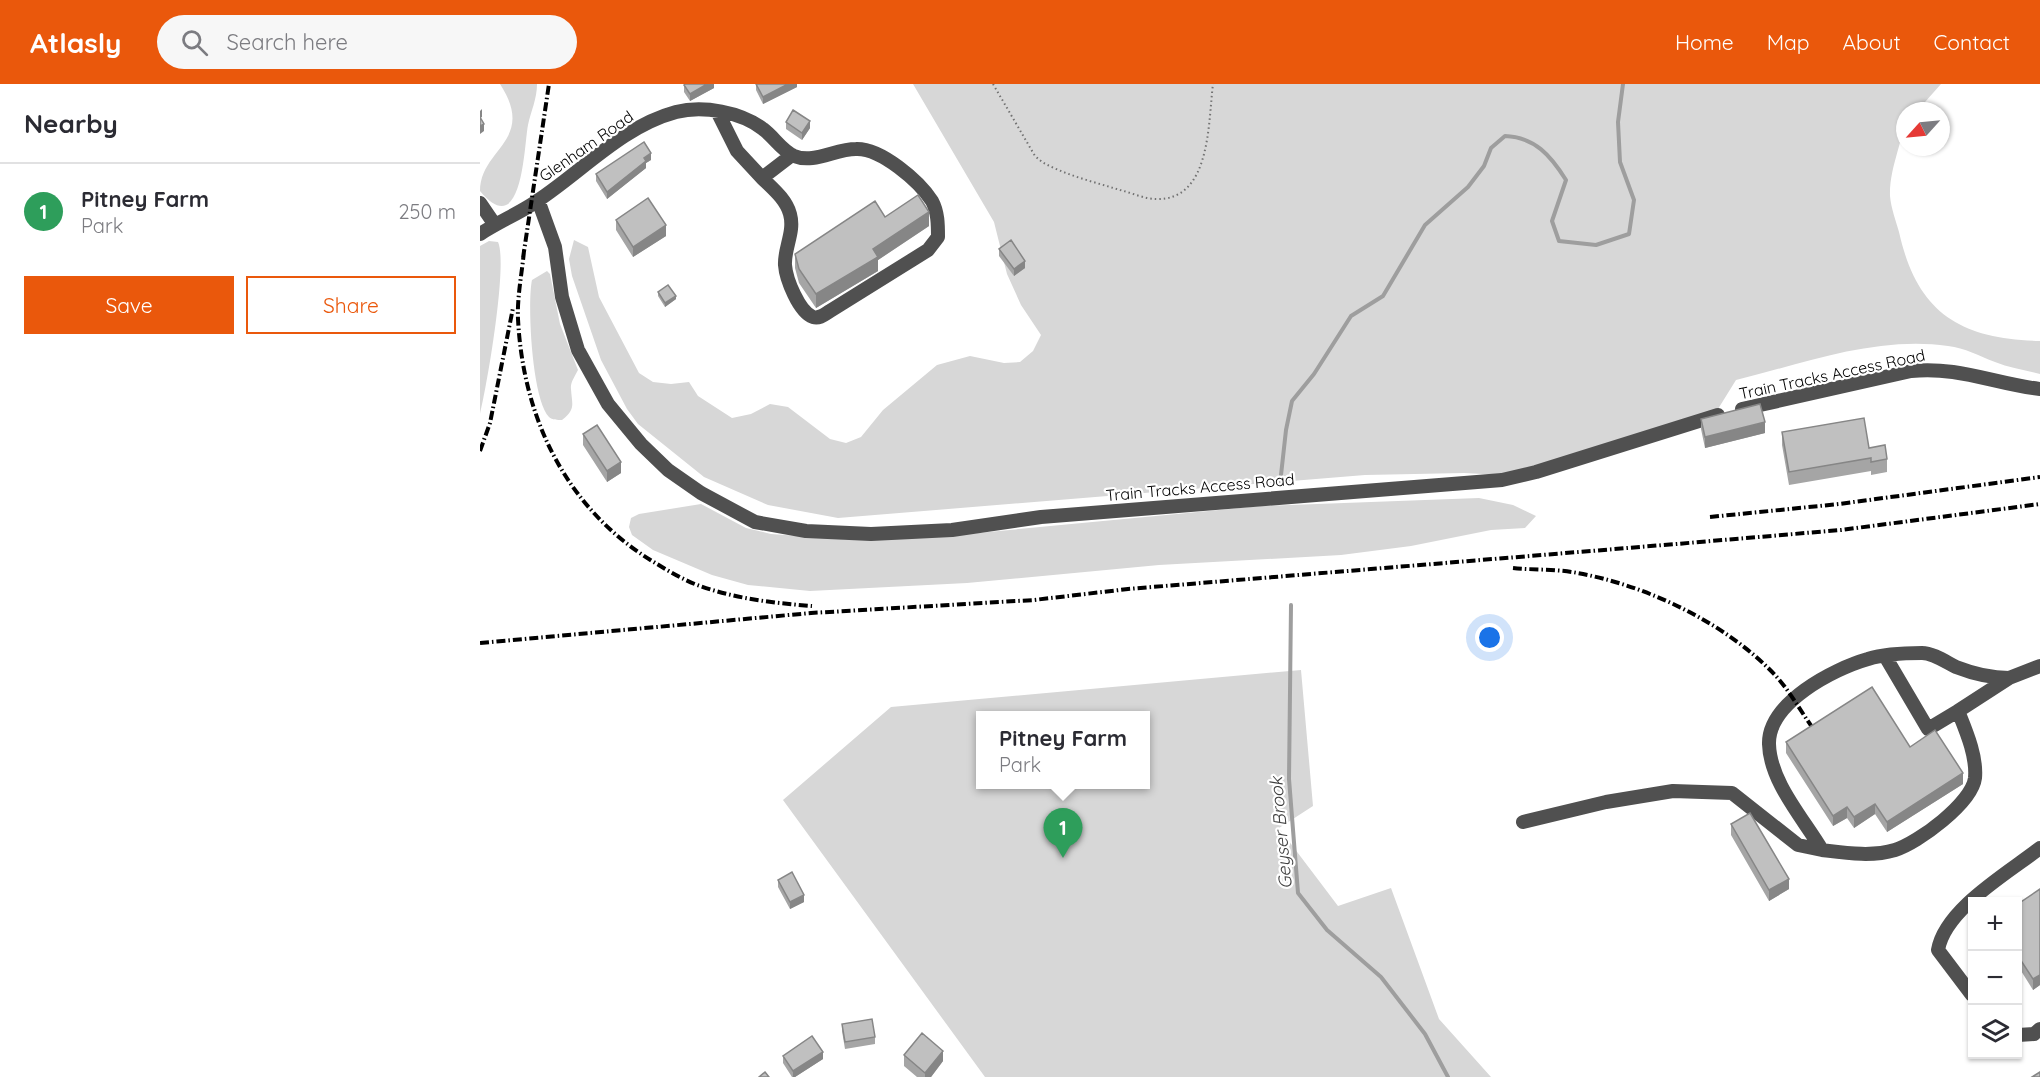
<!DOCTYPE html>
<meta charset="utf-8">
<style>
:root{--surface:#fff;--page:#f7f7f7;--text:#2b2b33;--muted:#7c7c81;--line:#e1e1e2;--accent:#ea580c}
body{margin:0;font-family:Quicksand,sans-serif;background:var(--page);color:var(--text)}
.controls{position:absolute;right:18px;bottom:18px;display:grid;overflow:hidden;border-radius:0px;box-shadow:0 2px 4px #0004}
.controls button{width:54px;height:54px;display:grid;place-items:center;padding:0;border:0;border-bottom:2px solid var(--line);background:var(--surface);color:var(--text);font:30px sans-serif}
.compass{position:absolute;left:1416px;top:18px;width:54px;height:54px;border-radius:50%;background:var(--surface);box-shadow:0 2px 4px #0004;rotate:243deg}
.you{position:absolute;left:1010px;top:554px;width:21px;height:21px;margin:-15px;border:4px solid #fff;border-radius:50%;background:#1a73e8;box-shadow:0 0 0 9px #1a73e833}
.badge{display:grid;place-items:center;width:39px;height:39px;border-radius:50%;background:var(--accent);color:#fff;font-size:20px;font-weight:700}
.pin{position:absolute;translate:-50% -50px;filter:drop-shadow(0 2px 3px #0008)}
.pin::after{content:'';position:absolute;top:32px;width:21px;height:18px;background:inherit;clip-path:polygon(0 0,100% 0,50% 100%)}
.popup{position:absolute;left:496px;top:627px;width:174px;height:78px;box-sizing:border-box;display:grid;place-content:center;border-radius:0px;background:var(--surface);filter:drop-shadow(0 2px 4px #0005);font-size:20px;white-space:nowrap;color:var(--muted)}
.popup b{font-size:22px;color:var(--text)}
.popup::after{content:'';position:absolute;left:50%;top:100%;margin-left:-12px;border:12px solid transparent;border-top-color:var(--surface)}
.list{margin:0;padding:0;list-style:none}
h2{display:flex;justify-content:space-between;align-items:center;height:78px;margin:0;padding:0 24px;font-size:26px}
h2 small{font-size:20px;font-weight:400;color:var(--muted)}
.list li{display:grid;grid-template-columns:39px 1fr auto;gap:18px;align-items:center;box-sizing:border-box;height:96px;padding:0 24px;border-top:2px solid var(--line)}
.list b{display:block;font-size:22px;white-space:nowrap}
.list p{margin:0;font-size:20px;white-space:nowrap;color:var(--muted)}
.list em{font-size:20px;font-style:normal;color:var(--muted)}
.actions{display:flex;gap:12px;padding:18px 24px}
.actions a{flex:1;padding:14px 0;border:2px solid var(--accent);border-radius:0px;text-align:center;font-size:21px;color:var(--accent)}
.actions .main{background:var(--accent);color:#fff}
.icon{flex:none;width:33px;height:33px;fill:none;stroke:currentColor;stroke-width:2;stroke-linecap:round;stroke-linejoin:round}
.map{position:relative;flex:none;width:1560px;height:993px;overflow:hidden}
header{display:flex;align-items:center;gap:36px;box-sizing:border-box;height:84px;padding:0 30px;background:var(--accent);color:#fff}
header strong{font-size:28px}
nav{display:flex;gap:33px;margin-inline-start:auto;font-size:21px}
.search{width:420px;height:54px;background:var(--page);display:flex;align-items:center;gap:15px;box-sizing:border-box;padding:0 21px;border-radius:33px;color:var(--muted);font-size:22px}
main{display:flex}
aside{flex:1;background:var(--surface)}
.map>svg:first-child{display:block}
.green{fill:#d7d7d7;fill-rule:evenodd}
.lines{fill:none;stroke-linecap:round;stroke-linejoin:round}
.stream{stroke:#9e9e9e;stroke-width:4}
.path{stroke:#727272;stroke-width:2;stroke-dasharray:1.5 3;stroke-linecap:butt}
.minor{stroke:#505050;stroke-width:14}
.rail{stroke:#000;stroke-width:4;stroke-dasharray:9 3 1.5 3;stroke-linecap:butt}
.wall{fill:#a5a5a5}
.shaded-wall{fill:#868686}
.building{fill:#c0c0c0;stroke:#868686;stroke-width:1.5}
.labels{text-anchor:middle;stroke-width:4.5;stroke-linejoin:round;paint-order:stroke}
.street-label{font-size:16px;fill:#000;stroke:#fff}
.water-label{font-size:18px;font-style:italic;fill:#3f3f3f;stroke:#fff}
</style>
<header>
<strong>Atlasly</strong>
<div class="search"><svg class="icon" aria-label="search" viewBox="0 0 24 24"><circle cx="10" cy="10" r="6"/><path d="M15 15l6 6"/></svg>Search here</div>
<nav><a>Home</a><a>Map</a><a>About</a><a>Contact</a></nav>
</header>
<main>
<aside>
<h2>Nearby<small></small></h2>
<ul class="list">
<li><span class="badge" style="background:#2e9e5b">1</span><div><b>Pitney Farm</b><p>Park</p></div><em>250 m</em></li>
</ul>
<div class="actions"><a class="main">Save</a><a>Share</a></div>
</aside>
<div class="map">
<svg width="1560" height="993" viewBox="0 0 1560 993">
<rect width="100%" height="100%" fill="#fff"/>
<path class="green" d="M20,0H57C57,15 51,27 48,41C44,61 43,159 0,107C0,64 57,57 20,0Z
M433,0H1461L1437,27H1425C1425,56 1409,82 1410,112C1411,124 1416,137 1419,148C1437,229 1480,255 1560,257V290C1545,286 1530,284 1515,278C1499,272 1485,264 1468,262C1396,252 1325,279 1256,296L1238,325L1041,392L984,389L885,391L358,434L288,421L224,393L158,340L147,325L121,276L92,192L89,175L94,156L108,163L119,213L159,289L173,298L191,300L209,298L218,312L252,334L271,330L290,320L308,323L350,355L366,359L381,353L403,326L457,281L490,272L524,279L540,278L553,267L561,251L541,221L527,190L514,138Z
M9,157L18,158C28,180 7,302 0,330V162Z
M67,187L70,190L80,240L98,286C95,292 90,299 91,305C92,321 96,325 82,336C78,336 72,336 69,333C52,316 47,219 52,196Z
M999,414L1033,421L1056,432L1045,444L1011,446L931,462L861,471L679,481L487,499L330,507L268,501L232,491L173,466L152,451L149,443L151,434L159,430L221,420L266,444L291,450L375,456L487,450L781,422Z
M821,586L833,722L799,744L858,822L911,804L959,935L1011,993H505L303,716L411,623ZM500,632H666V700H500Z"/>
<g class="lines">
<path class="stream" d="M800,400L806,346L812,317L834,290L871,232L903,212L945,141L988,103L1004,82L1011,64L1025,52C1055,53 1071,72 1086,96L1072,137L1079,157L1116,161L1149,150L1154,116L1140,78L1138,38L1143,0
M811,521L809,695L818,809L847,846L901,893L945,950L968,993"/>
<path class="path" d="M513,0L555,72L562,78C585,91 614,98 640,106C652,109 665,115 676,115C731,117 728,39 733,0"/>
<path class="minor" d="M237,27L257,67L282,94L312,71
M58,116L75,163L82,213L98,266L128,320L161,360L188,386L221,409L275,438L326,447L391,450L472,446L561,433L1022,396L1056,388L1238,331
M0,119L15,141
M0,150C17,139 35,131 51,121C99,91 140,43 196,28C223,21 261,28 283,45C294,53 301,66 314,72C334,80 355,65 376,65C401,64 439,97 452,117C458,128 458,141 458,153L448,166L350,227C345,230 340,235 333,233C319,228 306,195 305,181C304,164 315,148 310,130C306,115 292,104 282,94
M1262,325L1431,287C1478,282 1515,300 1560,305
M1405,572L1448,645L1478,627
M1529,594C1510,594 1494,590 1476,583C1466,578 1453,569 1442,569C1425,569 1404,570 1388,575C1353,585 1288,619 1289,660C1290,698 1323,734 1342,766C1366,769 1392,773 1415,766C1438,759 1492,719 1495,694C1497,672 1486,647 1478,627L1529,594L1560,582
M1043,738L1126,718L1193,707L1252,709L1318,761L1342,766
M1492,911L1458,866C1465,825 1528,789 1560,764
M1538,951L1554,950L1560,945"/>
<path class="rail" d="M44,167C42,189 37,213 38,235C43,334 86,424 172,477C187,486 203,496 220,502C257,515 294,519 332,522
M43,174L69,0
M0,367L10,339L33,224
M1230,433L1359,420L1560,393
M1033,484C1052,486 1073,485 1092,488C1164,500 1245,538 1295,591C1309,606 1320,626 1332,643
M0,559L331,529L554,516L648,505L1196,460L1361,446L1560,420"/>
</g>
<path class="wall" d="M234,0V4L210,17L204,8V1Z
M276,0H317V3L283,20L276,6Z
M306,38L330,44L322,56L306,45Z
M171,76L166,79V84L127,115L116,97V90Z
M405,133L449,142L398,176V187L336,224L319,199L315,184V170Z
M136,136L186,152L153,173L136,146Z
M519,165L545,184L534,192L519,172Z
M178,208L196,215L185,223L178,212Z
M1221,335L1285,349L1225,364L1221,345Z
M1302,348L1389,364L1407,375V388L1391,391V387L1309,401L1302,361Z
M103,350L141,389L127,398L103,361Z
M1306,658L1430,663L1483,700L1407,748L1395,730L1374,744L1367,734L1353,742L1306,669Z
M1251,740L1309,805L1289,817L1251,751Z
M298,796L324,818L310,825L298,803Z
M1560,805V901L1553,906L1538,882V820Z
M362,940L395,953V960L365,965L362,947Z
M424,971L463,977L451,993H437L424,982Z
M303,972L343,975L315,993H312L303,979Z"/>
<path class="shaded-wall" d="M227,0H234V4L210,17V10Z
M308,0H317V3L283,20V13Z
M2,25V33L0,34V27Z
M330,37V44L322,56V49Z
M4,40V47L0,50V42Z
M171,69V76L166,79V84L127,115V108L164,74Z
M449,128V142L398,176V187L336,224V210L393,165Z
M186,141V152L153,173V163Z
M545,177V184L534,192V185Z
M196,212V215L185,223V219Z
M1285,338V349L1225,364V353Z
M141,378V389L127,398V387Z
M1483,689V700L1407,748V738Z
M1395,720V730L1374,744V733Z
M1367,723V734L1353,742V732Z
M1309,795V805L1289,817V806Z
M324,811V818L310,825V818Z
M1560,891V901L1553,906V895Z
M463,967V977L451,993H445V989Z
M343,968V975L315,993H313V987Z"/>
<path class="building" d="M205,0H227L210,10L204,1Z
M276,0H308L283,13Z
M313,26L330,37L322,49L306,38Z
M0,33L4,40L0,42Z
M164,58L171,69L164,74L166,77L127,108L116,90Z
M438,111L449,128L393,165L398,173L336,210L319,185L315,170L395,117L405,133Z
M168,114L186,141L153,163L136,136Z
M531,156L545,177L534,185L519,165Z
M188,201L196,212L185,219L178,208Z
M1280,320L1285,338L1225,353L1221,335Z
M1384,334L1389,364L1405,361L1407,375L1391,378V374L1309,388L1302,348Z
M117,341L141,378L127,387L103,350Z
M1392,603L1430,663L1455,646L1483,689L1407,738L1395,720L1374,733L1367,723L1353,732L1306,658Z
M1270,729L1309,795L1289,806L1251,740Z
M312,788L324,811L310,818L298,796Z
M1560,805V891L1553,895L1538,872V820Z
M392,935L395,953L365,958L362,940Z
M442,949L463,967L445,989L424,971Z
M332,952L343,968L313,987L303,972Z
M285,988L289,993H279Z
M1560,988V993H1552Z"/>
<g class="labels">
<g class="street-label">
<text transform="translate(106 62) rotate(-35)" y="6">Glenham Road</text>
<text transform="translate(1352 290) rotate(-12)" y="6">Train Tracks Access Road</text>
<text transform="translate(720 403) rotate(-5)" y="6">Train Tracks Access Road</text>
</g>
<g class="water-label">
<text transform="translate(801 749) rotate(-95)" y="6">Geyser Brook</text>
</g>
</g>
</svg>
<div class="controls">
<button>+</button>
<button>−</button>
<button><svg class="icon" aria-label="layers" viewBox="0 0 24 24"><path d="M12 4l9 5-9 5-9-5zM3 14l9 5 9-5"/></svg></button>
</div>
<svg class="compass" viewBox="-18 -18 36 36"><path d="M0-13l5 13h-10z" fill="#e53935"/><path d="M0 13l5-13h-10z" fill="#7c7c81"/></svg>
<div class="you"></div>
<div class="pin badge" style="left:583px;top:774px;background:#2e9e5b">1</div>
<div class="popup"><b>Pitney Farm</b>Park</div>
</div>
</main>
